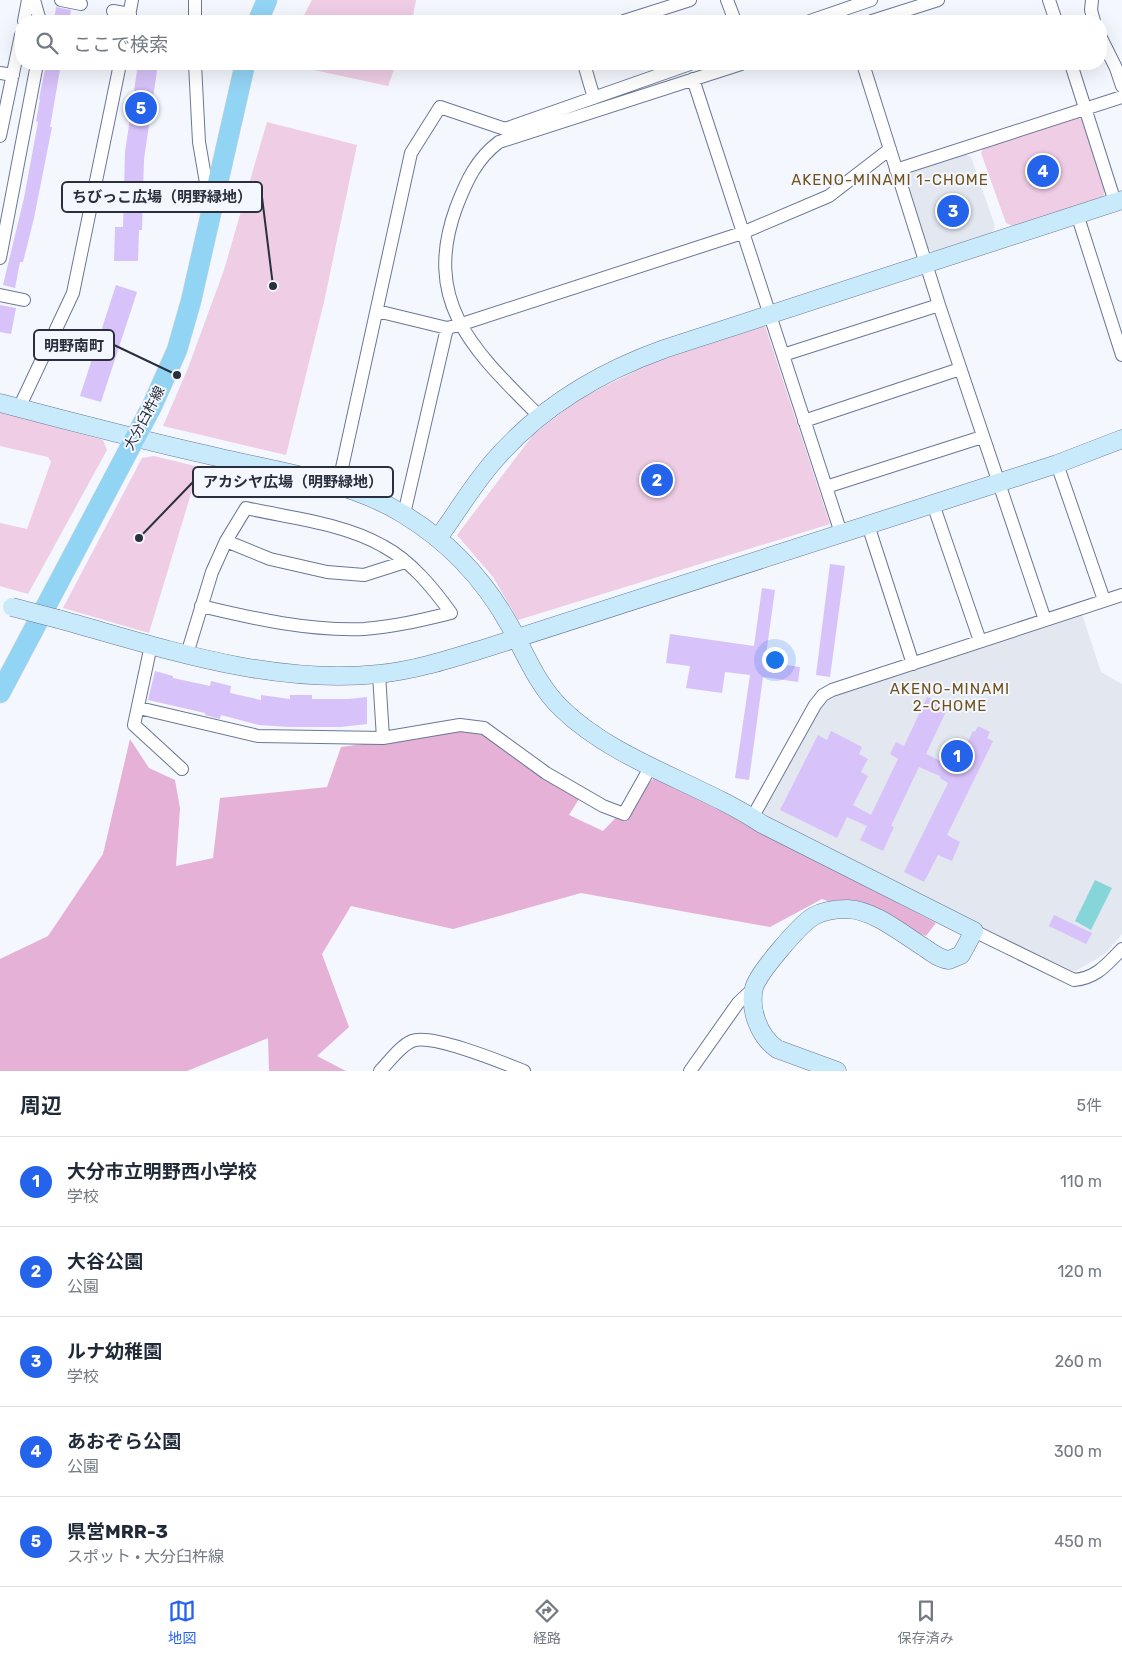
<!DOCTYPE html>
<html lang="ja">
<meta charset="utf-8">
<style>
:root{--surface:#fff;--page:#f2f2f3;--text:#1f2937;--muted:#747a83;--line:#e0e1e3;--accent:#2563eb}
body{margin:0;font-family:Rubik,"Noto Sans JP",sans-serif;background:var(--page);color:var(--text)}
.you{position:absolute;left:774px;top:659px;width:18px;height:18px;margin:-12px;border:4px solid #fff;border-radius:50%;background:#1a73e8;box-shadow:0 0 0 8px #1a73e833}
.badge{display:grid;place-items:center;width:32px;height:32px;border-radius:50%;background:var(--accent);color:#fff;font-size:16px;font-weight:700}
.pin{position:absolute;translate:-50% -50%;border:2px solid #fff;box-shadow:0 1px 5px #0006}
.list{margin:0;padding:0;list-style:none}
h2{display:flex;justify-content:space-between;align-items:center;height:65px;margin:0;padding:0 20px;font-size:21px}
h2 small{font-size:16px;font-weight:400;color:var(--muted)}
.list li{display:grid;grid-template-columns:32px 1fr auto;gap:15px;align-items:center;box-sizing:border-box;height:90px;padding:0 20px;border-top:1px solid var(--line)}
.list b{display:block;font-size:19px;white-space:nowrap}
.list p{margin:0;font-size:16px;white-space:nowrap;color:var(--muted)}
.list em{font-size:16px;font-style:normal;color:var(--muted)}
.icon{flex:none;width:28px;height:28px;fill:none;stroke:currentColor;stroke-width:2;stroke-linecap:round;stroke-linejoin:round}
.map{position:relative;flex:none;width:1122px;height:1071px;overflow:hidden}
.search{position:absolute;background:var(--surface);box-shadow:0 5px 20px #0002;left:15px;right:15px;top:15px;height:55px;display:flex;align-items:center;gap:12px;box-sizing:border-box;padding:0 18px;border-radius:20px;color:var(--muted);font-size:19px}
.sheet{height:515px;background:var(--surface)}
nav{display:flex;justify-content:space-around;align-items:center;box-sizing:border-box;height:70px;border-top:1px solid var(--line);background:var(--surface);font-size:14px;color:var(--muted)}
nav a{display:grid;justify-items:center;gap:2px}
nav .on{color:var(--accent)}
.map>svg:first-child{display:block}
.built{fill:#e3e7f0}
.green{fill:#efcde5}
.forest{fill:#e6b1d7}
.water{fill:#86d6d9}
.building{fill:#d7c2f9}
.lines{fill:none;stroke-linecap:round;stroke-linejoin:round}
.street-casing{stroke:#6b7796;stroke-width:14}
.secondary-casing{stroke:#6b7796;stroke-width:19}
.primary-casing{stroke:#d4d5d8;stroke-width:21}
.street{stroke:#fff;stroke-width:12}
.secondary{stroke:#c8eafa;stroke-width:18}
.primary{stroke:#92d4f4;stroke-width:20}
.secondary-bridge-casing{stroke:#6b7796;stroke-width:19;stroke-linecap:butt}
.secondary-bridge{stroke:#c8eafa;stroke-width:18}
.labels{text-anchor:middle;stroke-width:4;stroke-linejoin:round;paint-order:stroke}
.street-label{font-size:14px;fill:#292f3c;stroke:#f4f7fe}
.neighbourhood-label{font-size:15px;letter-spacing:1px;fill:#6f521c;stroke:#f4f7fe}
.leader{fill:none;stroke:#292f3c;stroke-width:2}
.callout-dot{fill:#292f3c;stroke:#f4f7fe;stroke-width:2}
.callout{fill:#f4f7fe;stroke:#292f3c;stroke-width:2}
.callout-label{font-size:15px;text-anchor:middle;font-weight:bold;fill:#292f3c}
</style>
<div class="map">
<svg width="1122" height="1071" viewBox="0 0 1122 1071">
<rect width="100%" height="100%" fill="#f4f7fe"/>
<path class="built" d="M965,154L971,157L995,226L992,233L933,252L928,248L904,178L907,172Z
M1082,614L1101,672L1122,684V934L1105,954L1074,972L763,819L762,812L824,699Z"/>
<path class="green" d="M312,0H416L412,21H301Z
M286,64H396L388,86Z
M1076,117L1083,120L1105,191L1103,197L1013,226L1006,223L981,153L984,147Z
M267,122L357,145L324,302L286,455L163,426L188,368L224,270Z
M765,326L830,524L518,620L493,577L457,535L533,435L579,399L652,363Z
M0,412L103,440L107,450L28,594L0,586V523L27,529L51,462L48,457L0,446Z
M154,456L199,467L149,633L63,608L142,458Z"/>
<path class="forest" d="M482,730L581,796L569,815L603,831L655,777L936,923L926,936L822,899L770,927L581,893L453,929L351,906L322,954L349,1027L317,1056L346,1071H269L268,1038L187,1071H0V959L48,936L103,854L130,739L149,768L175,780L180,808L176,866L213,858L220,798L327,787L341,747L443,733Z"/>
<path class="water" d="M1095,880L1112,888L1091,930L1075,921Z"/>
<path class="building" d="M56,7L71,10L69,21H54Z
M46,64H61L50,127H52L34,218L23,262H20L15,288L3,285L24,198L38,122L36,121L40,99H39Z
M138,64H158L144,159L142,230H139L138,261H114L115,227H123L125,152Z
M116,285L137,292L101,402L80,396Z
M0,305L16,308L11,334L0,332Z
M830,564L845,566L830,677L816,675Z
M762,588L775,590L765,662L800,667L798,682L763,677L749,780L735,778L750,675L725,672L722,693L686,688L690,666L666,663L670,634L754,646Z
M155,671L173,676V678L210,686L211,681L231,686L230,693L261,700V695L290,699V695H312V699H348L367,697V724L341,727H290L259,725L221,715L220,719L205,715V713L148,700Z
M927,697L948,707L926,754L955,768L973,731L975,732L978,726L990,732L987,738L993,741L947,835L960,842L952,861L938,855L924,882L904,872L948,783L940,778V776L919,767L891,826L894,827L883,851L860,840L867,826L847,817L837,838L780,810L818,735L827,740L831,731L862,747L859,754L868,759L861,772L868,776L853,805L871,815L898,759L890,754L896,742L904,746Z
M1054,915L1092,933L1086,944L1049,926Z"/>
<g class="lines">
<defs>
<path id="street" d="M34,0L40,21
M61,0L81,4
M195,0V21
M727,0L735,21
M1049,0L1056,21
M1092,0L1091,10L1094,21
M113,11L130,14
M24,21L28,0
M128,21L132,0
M624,21L690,0
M810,21L871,0
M872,21L938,0
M1101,38L1116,68L1122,86
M195,64L199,142L210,206
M584,64L594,98
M863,64L939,305L1045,620
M1071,64L1115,202
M0,73L13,75
M693,79L841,533
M0,136L21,35
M896,170L1122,97
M1077,214L1122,355
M0,258L37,64
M0,295L24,300
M377,311L447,328L459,325L742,233L829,196L890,149
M783,355L939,305
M19,408L73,293L120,64
M539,416C477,353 421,305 456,208C466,182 476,159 499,142L741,64
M804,421L960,369
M1057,464L1104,600
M338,486L411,153L440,107L505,129L690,64
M826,487L982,437
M933,504L980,641
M404,514L447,328
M868,525L913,664
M226,541L270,559L327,572L364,575L405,562
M151,645L134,725L182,769
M187,654L212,572L226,541L246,508C290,518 343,523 383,546C411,561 433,588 451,613C422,620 394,627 364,629C309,631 255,619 201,606
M139,708L258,736L383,738L379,674
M383,738L460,725L484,728L546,773L603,806L624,814L651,766
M752,818L815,705L823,695L832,690L1122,595
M974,931L1074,980C1097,978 1107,964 1122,949
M380,1071C389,1062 400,1046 412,1041C431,1033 504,1063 524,1071
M690,1071L738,1003L754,988"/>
<path id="secondary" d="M0,403C72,422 144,441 217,457C279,472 348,480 403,514C448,541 483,578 509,624C525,653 537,685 562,709C617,762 698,782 762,824L974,931L961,955L949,960C940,959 932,953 925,948C902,934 876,911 848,909C836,909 825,910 814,916C801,923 758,973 754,988C749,1010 759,1036 777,1049L837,1071
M439,537C457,512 473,485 493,462C539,408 597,373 664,349L1122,200
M58,619C163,648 268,685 379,674C416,670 450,659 486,648L1057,464L1122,439"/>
<path id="primary" d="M258,21L267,0
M0,693L152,406L177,350L191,301L245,64"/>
</defs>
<use href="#street" class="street-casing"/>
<use href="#secondary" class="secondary-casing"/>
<use href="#primary" class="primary-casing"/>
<use href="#street" class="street"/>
<use href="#secondary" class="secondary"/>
<use href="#primary" class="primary"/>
<defs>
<path id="secondary-bridge" d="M12,607L58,619"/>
</defs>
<use href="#secondary-bridge" class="secondary-bridge-casing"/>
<use href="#secondary-bridge" class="secondary-bridge"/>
</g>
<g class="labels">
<g class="street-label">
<text transform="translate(144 418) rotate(-62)" y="5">大分臼杵線</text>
</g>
<g class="neighbourhood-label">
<text x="890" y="185">AKENO-MINAMI 1-CHOME</text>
<text x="950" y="694">AKENO-MINAMI<tspan x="950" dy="17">2-CHOME</tspan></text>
</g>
</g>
<path class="leader" d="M273 286L262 197M177 375L114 345M139 538L193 482"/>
<g class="callout-dot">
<circle cx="273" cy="286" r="5"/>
<circle cx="177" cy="375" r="5"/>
<circle cx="139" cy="538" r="5"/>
</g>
<g class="callout">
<rect x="62" y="182" width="200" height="30" rx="5"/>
<rect x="34" y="330" width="80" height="30" rx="5"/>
<rect x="193" y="467" width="200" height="30" rx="5"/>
</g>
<g class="callout-label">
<text x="162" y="202">ちびっこ広場（明野緑地）</text>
<text x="74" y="351">明野南町</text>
<text x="293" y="487">アカシヤ広場（明野緑地）</text>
</g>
</svg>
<div class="you"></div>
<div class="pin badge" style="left:957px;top:756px">1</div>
<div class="pin badge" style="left:657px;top:480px">2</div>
<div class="pin badge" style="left:953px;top:211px">3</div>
<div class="pin badge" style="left:1043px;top:171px">4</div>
<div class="pin badge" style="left:141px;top:108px">5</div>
<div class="search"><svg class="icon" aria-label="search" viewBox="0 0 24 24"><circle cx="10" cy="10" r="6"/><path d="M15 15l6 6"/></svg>ここで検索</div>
</div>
<section class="sheet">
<h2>周辺<small>5件</small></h2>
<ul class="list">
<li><span class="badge">1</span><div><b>大分市立明野西小学校</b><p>学校</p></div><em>110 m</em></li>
<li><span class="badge">2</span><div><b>大谷公園</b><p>公園</p></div><em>120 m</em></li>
<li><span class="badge">3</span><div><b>ルナ幼稚園</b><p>学校</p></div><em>260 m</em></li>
<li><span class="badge">4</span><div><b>あおぞら公園</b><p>公園</p></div><em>300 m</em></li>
<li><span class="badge">5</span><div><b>県営MRR-3</b><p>スポット · 大分臼杵線</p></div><em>450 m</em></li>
</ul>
</section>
<nav>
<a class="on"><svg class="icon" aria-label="map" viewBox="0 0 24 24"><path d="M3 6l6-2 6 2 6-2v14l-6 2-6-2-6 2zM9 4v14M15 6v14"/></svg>地図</a>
<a><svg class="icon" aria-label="directions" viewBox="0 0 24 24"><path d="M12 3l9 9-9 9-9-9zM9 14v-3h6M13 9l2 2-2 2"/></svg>経路</a>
<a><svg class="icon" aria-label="saved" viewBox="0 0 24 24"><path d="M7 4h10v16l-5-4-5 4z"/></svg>保存済み</a>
</nav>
